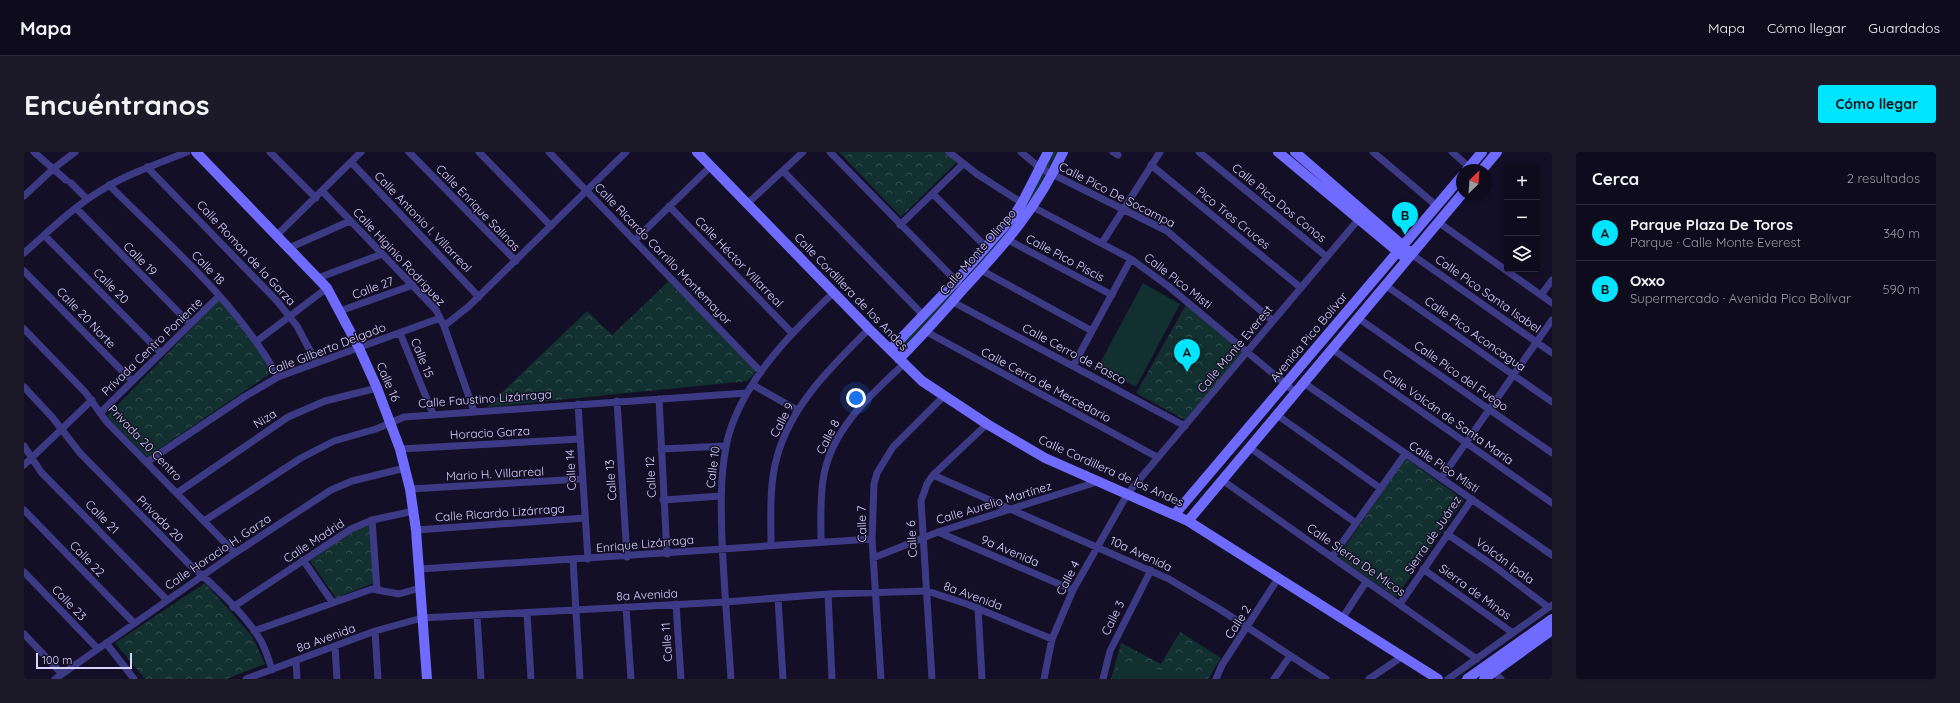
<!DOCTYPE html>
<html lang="es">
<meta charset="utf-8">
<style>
:root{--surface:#0e0b1c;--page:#1c1929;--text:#f1f3f6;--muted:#9b9ba3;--line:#2e2b3b;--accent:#00e5ff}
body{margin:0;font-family:Quicksand,sans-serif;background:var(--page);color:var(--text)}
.controls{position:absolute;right:12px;top:12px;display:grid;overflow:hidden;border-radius:4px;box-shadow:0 2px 6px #0003}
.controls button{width:36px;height:36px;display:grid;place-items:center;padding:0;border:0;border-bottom:1px solid var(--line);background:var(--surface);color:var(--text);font:20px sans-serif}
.compass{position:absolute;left:1432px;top:12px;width:36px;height:36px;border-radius:50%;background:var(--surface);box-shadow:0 2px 6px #0003;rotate:25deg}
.scale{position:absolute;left:12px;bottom:10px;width:96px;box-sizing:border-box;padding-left:4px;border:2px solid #d9d4ff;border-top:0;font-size:11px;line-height:14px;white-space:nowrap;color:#d9d4ff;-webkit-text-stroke:3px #130f26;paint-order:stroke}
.you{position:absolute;left:832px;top:246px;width:14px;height:14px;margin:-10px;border:3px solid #fff;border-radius:50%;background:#1a73e8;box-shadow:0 0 0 6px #1a73e833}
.badge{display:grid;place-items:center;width:26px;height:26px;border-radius:50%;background:var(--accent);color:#111;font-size:13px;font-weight:700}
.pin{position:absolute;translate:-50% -33px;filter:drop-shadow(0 1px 2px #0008)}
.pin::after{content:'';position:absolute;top:21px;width:14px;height:12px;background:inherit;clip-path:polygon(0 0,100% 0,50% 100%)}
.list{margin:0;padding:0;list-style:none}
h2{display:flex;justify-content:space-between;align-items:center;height:52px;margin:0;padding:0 16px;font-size:17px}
h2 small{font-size:13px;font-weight:400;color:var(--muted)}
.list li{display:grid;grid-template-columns:26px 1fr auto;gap:12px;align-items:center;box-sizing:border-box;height:56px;padding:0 16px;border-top:1px solid var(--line)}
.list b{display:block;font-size:15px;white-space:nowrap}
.list p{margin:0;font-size:13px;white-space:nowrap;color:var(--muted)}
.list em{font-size:13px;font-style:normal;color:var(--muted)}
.icon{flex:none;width:22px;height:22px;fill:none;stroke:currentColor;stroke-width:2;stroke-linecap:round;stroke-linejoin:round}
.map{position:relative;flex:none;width:1528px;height:527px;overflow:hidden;border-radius:4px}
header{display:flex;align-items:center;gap:24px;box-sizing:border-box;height:56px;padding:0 20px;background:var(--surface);border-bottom:1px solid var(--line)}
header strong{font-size:19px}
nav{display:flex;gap:22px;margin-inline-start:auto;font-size:14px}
.intro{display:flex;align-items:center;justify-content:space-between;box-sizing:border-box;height:96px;padding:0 24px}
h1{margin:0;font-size:28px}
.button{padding:10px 18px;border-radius:4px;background:var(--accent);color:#111;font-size:14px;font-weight:700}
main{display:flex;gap:24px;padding:0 24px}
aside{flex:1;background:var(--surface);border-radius:4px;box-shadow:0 2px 6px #0003}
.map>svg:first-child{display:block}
.grass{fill:url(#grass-tufts)}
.park{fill:url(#park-crowns)}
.pitch{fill:#12302f}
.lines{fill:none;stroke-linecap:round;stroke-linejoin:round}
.street{stroke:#3d3a85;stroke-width:7}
.secondary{stroke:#6f6bff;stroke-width:10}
.labels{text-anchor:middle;stroke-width:3;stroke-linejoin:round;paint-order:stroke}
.street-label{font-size:12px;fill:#d9d4ff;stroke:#130f26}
</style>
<header>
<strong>Mapa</strong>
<nav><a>Mapa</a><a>Cómo llegar</a><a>Guardados</a></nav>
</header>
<div class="intro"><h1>Encuéntranos</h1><a class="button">Cómo llegar</a></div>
<main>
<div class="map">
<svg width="1528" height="527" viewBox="0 0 1528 527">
<defs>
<pattern id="grass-tufts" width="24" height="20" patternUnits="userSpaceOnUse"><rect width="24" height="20" fill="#12302f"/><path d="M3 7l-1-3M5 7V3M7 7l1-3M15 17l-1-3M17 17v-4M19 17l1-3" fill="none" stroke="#344d4e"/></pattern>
<pattern id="park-crowns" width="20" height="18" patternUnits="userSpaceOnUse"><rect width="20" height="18" fill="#12302f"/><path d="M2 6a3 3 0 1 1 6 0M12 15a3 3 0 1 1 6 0" fill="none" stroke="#344d4e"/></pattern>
</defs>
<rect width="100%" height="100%" fill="#130f26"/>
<path class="grass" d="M1026,0H1033L997,67L940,128L937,126L992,65Z
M931,132L935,135L877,198L875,194Z"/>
<path class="park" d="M815,0H923L934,9L877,65Z
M646,128L733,218L724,229L463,255L563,159L588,183Z
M195,148L231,190L247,221L123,305L83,264Z
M1163,151L1220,199L1161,268L1112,241Z
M1381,306L1440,348L1372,445L1314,405Z
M342,373H345L346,376L350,431L312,446L286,409L326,381Z
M181,431L228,484L241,512L202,527H121L91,491Z
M1156,480L1197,506L1184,527H1087L1097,491L1137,512Z"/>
<path class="pitch" d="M1119,131L1156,152L1112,235L1074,215Z
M1095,511L1172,524L1171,527H1093Z"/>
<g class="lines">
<path class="street" d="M10,0L42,28
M246,0L292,46
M385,0L492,109
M455,0L527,74
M525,0L737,220
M806,0L940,137
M925,0L953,22L998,51
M997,0L1016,16L1143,79L1249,169
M1089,0L1094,3
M1175,0L1303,105
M1349,0L1413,54
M1428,0L1445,15
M327,10L455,145
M1127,13L1277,136
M123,15L253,149L273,174L292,210
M759,19L899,163
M47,31L63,47
M85,33C145,93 213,150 254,225
M298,39L412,158L420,174L450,259
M909,42L962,95
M0,44L29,17L51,0
M723,52L779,0
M645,54L768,181
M1009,55L1107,107L1144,134L1271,240
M52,56L166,172
M1414,70L1528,151
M876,73L939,12
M20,83L137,201
M253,83L337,0
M611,88L687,14
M984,88L1088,143
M1078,91L1136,0
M265,96L326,69
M0,101C24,80 48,56 76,39C103,22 133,12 163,0
M1387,102L1528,201
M957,118L1068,179
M0,119L108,229
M294,126L358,102
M1361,133L1528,250
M1517,143L1528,128
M929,150L1161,274
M316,159L389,133
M1334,166L1528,301
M420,174L444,155L602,0
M0,177L61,240L82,269L211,401
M901,179L1133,305
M376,181L409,262
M233,189L303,136
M1308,197L1528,351
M1049,214L1107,107
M1280,231L1528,403
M729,233L773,258
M0,235L28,265L56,301L166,413C189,432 222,463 237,489C242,498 245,508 248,518
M635,247L643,402
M593,249L603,405
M554,252L564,407
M76,261L195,144
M1253,263L1356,336
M0,294L17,320L143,448
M1225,295L1332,371
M376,297L556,287
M637,297L702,294
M123,310L220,245L254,225L416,166
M0,313L68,248
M909,323L1145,427L1197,458L1302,527
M1418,325L1528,168
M1198,328L1453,507
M386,337L558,327
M153,341L264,265L301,249L353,236
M639,348L697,344
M0,358L110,471
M348,368L353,437
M180,369L277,306L310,289L352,277L380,265L723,241
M392,378L561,366
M914,380L1049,438
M1423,382L1470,414L1524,455
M797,389C797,369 796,348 799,328C806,279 845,244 880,212
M747,393C747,364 745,333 753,305C767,253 808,214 845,177
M1308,405L1381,302
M849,406L914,380L1076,329
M279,408L309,451
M549,408L556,527
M396,417L848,387
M1399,417L1489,481
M0,420L74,497
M804,442L808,527
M754,446L759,527
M652,452L657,527
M1376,452L1448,347
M209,455L327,377L348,368L390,359
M602,455L607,527
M954,456L958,527
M503,461L507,527
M453,464L457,527
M1319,465L1342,430
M230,479L348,437L375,442L396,436
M351,479L354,527
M0,482L38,522
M82,491L110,527
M311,495L313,527
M272,509L273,527
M1470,520L1477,527
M31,527L211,401L307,338L328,329L381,316
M222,527L351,479L398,466L701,450L804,442L903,439L943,452L1028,487
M707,527C704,481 700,435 698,388C697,357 696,326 702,295C705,277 714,257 723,241C745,203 777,172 809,141
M857,527L848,387L850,332L853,321L869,295L920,244
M908,527L897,349L903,332L909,323L963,272
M1020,527L1028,487L1049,438L1104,341L1334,68
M1079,527L1086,499L1127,418
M1192,527L1198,513L1255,425
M1250,527L1266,504
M1345,527L1379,504
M1424,527L1528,453"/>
<path class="secondary" d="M172,0L303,136L335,196L353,236L376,297L386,337L392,378L403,527
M673,0L845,177L898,229L963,272L1021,306L1164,369L1414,527
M1254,0L1379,104
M1271,0L1385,99
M1443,18L1458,0
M1458,18L1473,0
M866,198L932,129L991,62L998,51L1024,0
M875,207C898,184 920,159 941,135C981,92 1014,55 1039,0
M1151,362L1438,24
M1164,369L1438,42
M1443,527L1528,467
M1460,527L1528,478"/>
</g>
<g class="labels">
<g class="street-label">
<text transform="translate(1093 43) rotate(27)" y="4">Calle Pico De Socampa</text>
<text transform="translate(1255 51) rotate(39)" y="4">Calle Pico Dos Conos</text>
<text transform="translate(454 56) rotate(46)" y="4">Calle Enrique Salinas</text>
<text transform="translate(1209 66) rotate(39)" y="4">Pico Tres Cruces</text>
<text transform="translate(399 70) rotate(46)" y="4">Calle Antonio I. Villarreal</text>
<text transform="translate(954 100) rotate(-49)" y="4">Calle Monte Olimpo</text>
<text transform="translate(222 101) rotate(47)" y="4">Calle Roman de la Garza</text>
<text transform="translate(639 102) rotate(46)" y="4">Calle Ricardo Carrillo Montemayor</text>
<text transform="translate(375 105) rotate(47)" y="4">Calle Higinio Rodriguez</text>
<text transform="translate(1041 106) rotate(28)" y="4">Calle Pico Piscis</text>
<text transform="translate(116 107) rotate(45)" y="4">Calle 19</text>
<text transform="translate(715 110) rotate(46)" y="4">Calle Héctor Villarreal</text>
<text transform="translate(184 116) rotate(46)" y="4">Calle 18</text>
<text transform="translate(1154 129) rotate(38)" y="4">Calle Pico Misti</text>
<text transform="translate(87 134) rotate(45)" y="4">Calle 20</text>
<text transform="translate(349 136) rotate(-20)" y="4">Calle 27</text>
<text transform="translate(827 140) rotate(46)" y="4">Calle Cordillera de los Andes</text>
<text transform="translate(1464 142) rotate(35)" y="4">Calle Pico Santa Isabel</text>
<text transform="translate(62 166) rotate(46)" y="4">Calle 20 Norte</text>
<text transform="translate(1451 182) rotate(35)" y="4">Calle Pico Aconcagua</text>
<text transform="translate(1285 185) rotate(-50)" y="4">Avenida Pico Bolívar</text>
<text transform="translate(128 195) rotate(-44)" y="4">Privada Centro Poniente</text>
<text transform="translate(303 197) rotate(-21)" y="4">Calle Gilberto Delgado</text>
<text transform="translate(1211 197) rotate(-50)" y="4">Calle Monte Everest</text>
<text transform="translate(1050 202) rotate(28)" y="4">Calle Cerro de Pasco</text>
<text transform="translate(398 206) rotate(68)" y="4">Calle 15</text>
<text transform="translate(1437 224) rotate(35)" y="4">Calle Pico del Fuego</text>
<text transform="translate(364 230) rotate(67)" y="4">Calle 16</text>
<text transform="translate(1022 233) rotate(28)" y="4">Calle Cerro de Mercedario</text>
<text transform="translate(461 247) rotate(-4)" y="4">Calle Faustino Lizárraga</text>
<text transform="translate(1424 265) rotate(35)" y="4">Calle Volcán de Santa María</text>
<text transform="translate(241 267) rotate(-32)" y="4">Niza</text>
<text transform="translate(758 268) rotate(-63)" y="4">Calle 9</text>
<text transform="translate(466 281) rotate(-3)" y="4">Horacio Garza</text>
<text transform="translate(804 285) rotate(-63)" y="4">Calle 8</text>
<text transform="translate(121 291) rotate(46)" y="4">Privada 20 Centro</text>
<text transform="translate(689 315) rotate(-83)" y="4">Calle 10</text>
<text transform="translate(1420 315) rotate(34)" y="4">Calle Pico Misti</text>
<text transform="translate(547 318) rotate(-93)" y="4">Calle 14</text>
<text transform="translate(1087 319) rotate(24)" y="4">Calle Cordillera de los Andes</text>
<text transform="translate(471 322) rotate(-3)" y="4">Mario H. Villarreal</text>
<text transform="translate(627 325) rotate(-93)" y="4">Calle 12</text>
<text transform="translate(587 328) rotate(-94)" y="4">Calle 13</text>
<text transform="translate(970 351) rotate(-17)" y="4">Calle Aurelio Martínez</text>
<text transform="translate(476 361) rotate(-4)" y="4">Calle Ricardo Lizárraga</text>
<text transform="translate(78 365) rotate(45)" y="4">Calle 21</text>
<text transform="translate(136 367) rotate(45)" y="4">Privada 20</text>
<text transform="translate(838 372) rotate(-91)" y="4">Calle 7</text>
<text transform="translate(1409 383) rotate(-56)" y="4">Sierra de Juárez</text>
<text transform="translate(888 387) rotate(-93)" y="4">Calle 6</text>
<text transform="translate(290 389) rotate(-33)" y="4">Calle Madrid</text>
<text transform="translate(621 392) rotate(-5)" y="4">Enrique Lizárraga</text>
<text transform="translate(986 399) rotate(23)" y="4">9a Avenida</text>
<text transform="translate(194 400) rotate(-34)" y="4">Calle Horacio H. Garza</text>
<text transform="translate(1117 402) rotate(25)" y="4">10a Avenida</text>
<text transform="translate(63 407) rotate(46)" y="4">Calle 22</text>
<text transform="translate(1332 408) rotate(35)" y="4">Calle Sierra De Micos</text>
<text transform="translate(1481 409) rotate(36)" y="4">Volcán Ipala</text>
<text transform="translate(1044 426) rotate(-63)" y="4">Calle 4</text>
<text transform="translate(1451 440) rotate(36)" y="4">Sierra de Minas</text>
<text transform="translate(623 443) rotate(-3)" y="4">8a Avenida</text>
<text transform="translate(949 444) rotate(20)" y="4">8a Avenida</text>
<text transform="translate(45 451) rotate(46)" y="4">Calle 23</text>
<text transform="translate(1089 466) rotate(-64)" y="4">Calle 3</text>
<text transform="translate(1214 470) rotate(-57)" y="4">Calle 2</text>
<text transform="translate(302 486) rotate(-20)" y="4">8a Avenida</text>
<text transform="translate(643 490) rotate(-94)" y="4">Calle 11</text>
</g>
</g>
</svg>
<div class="controls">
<button>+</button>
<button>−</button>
<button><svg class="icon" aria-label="layers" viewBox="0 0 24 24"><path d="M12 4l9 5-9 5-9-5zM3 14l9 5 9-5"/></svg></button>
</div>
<svg class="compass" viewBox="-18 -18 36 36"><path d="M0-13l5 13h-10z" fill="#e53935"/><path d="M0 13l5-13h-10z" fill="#9b9ba3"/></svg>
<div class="scale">100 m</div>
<div class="you"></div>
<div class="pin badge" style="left:1163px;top:220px">A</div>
<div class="pin badge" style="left:1381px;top:83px">B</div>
</div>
<aside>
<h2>Cerca<small>2 resultados</small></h2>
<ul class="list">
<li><span class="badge">A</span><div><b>Parque Plaza De Toros</b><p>Parque · Calle Monte Everest</p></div><em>340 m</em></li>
<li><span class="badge">B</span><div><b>Oxxo</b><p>Supermercado · Avenida Pico Bolívar</p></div><em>590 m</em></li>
</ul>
</aside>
</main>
